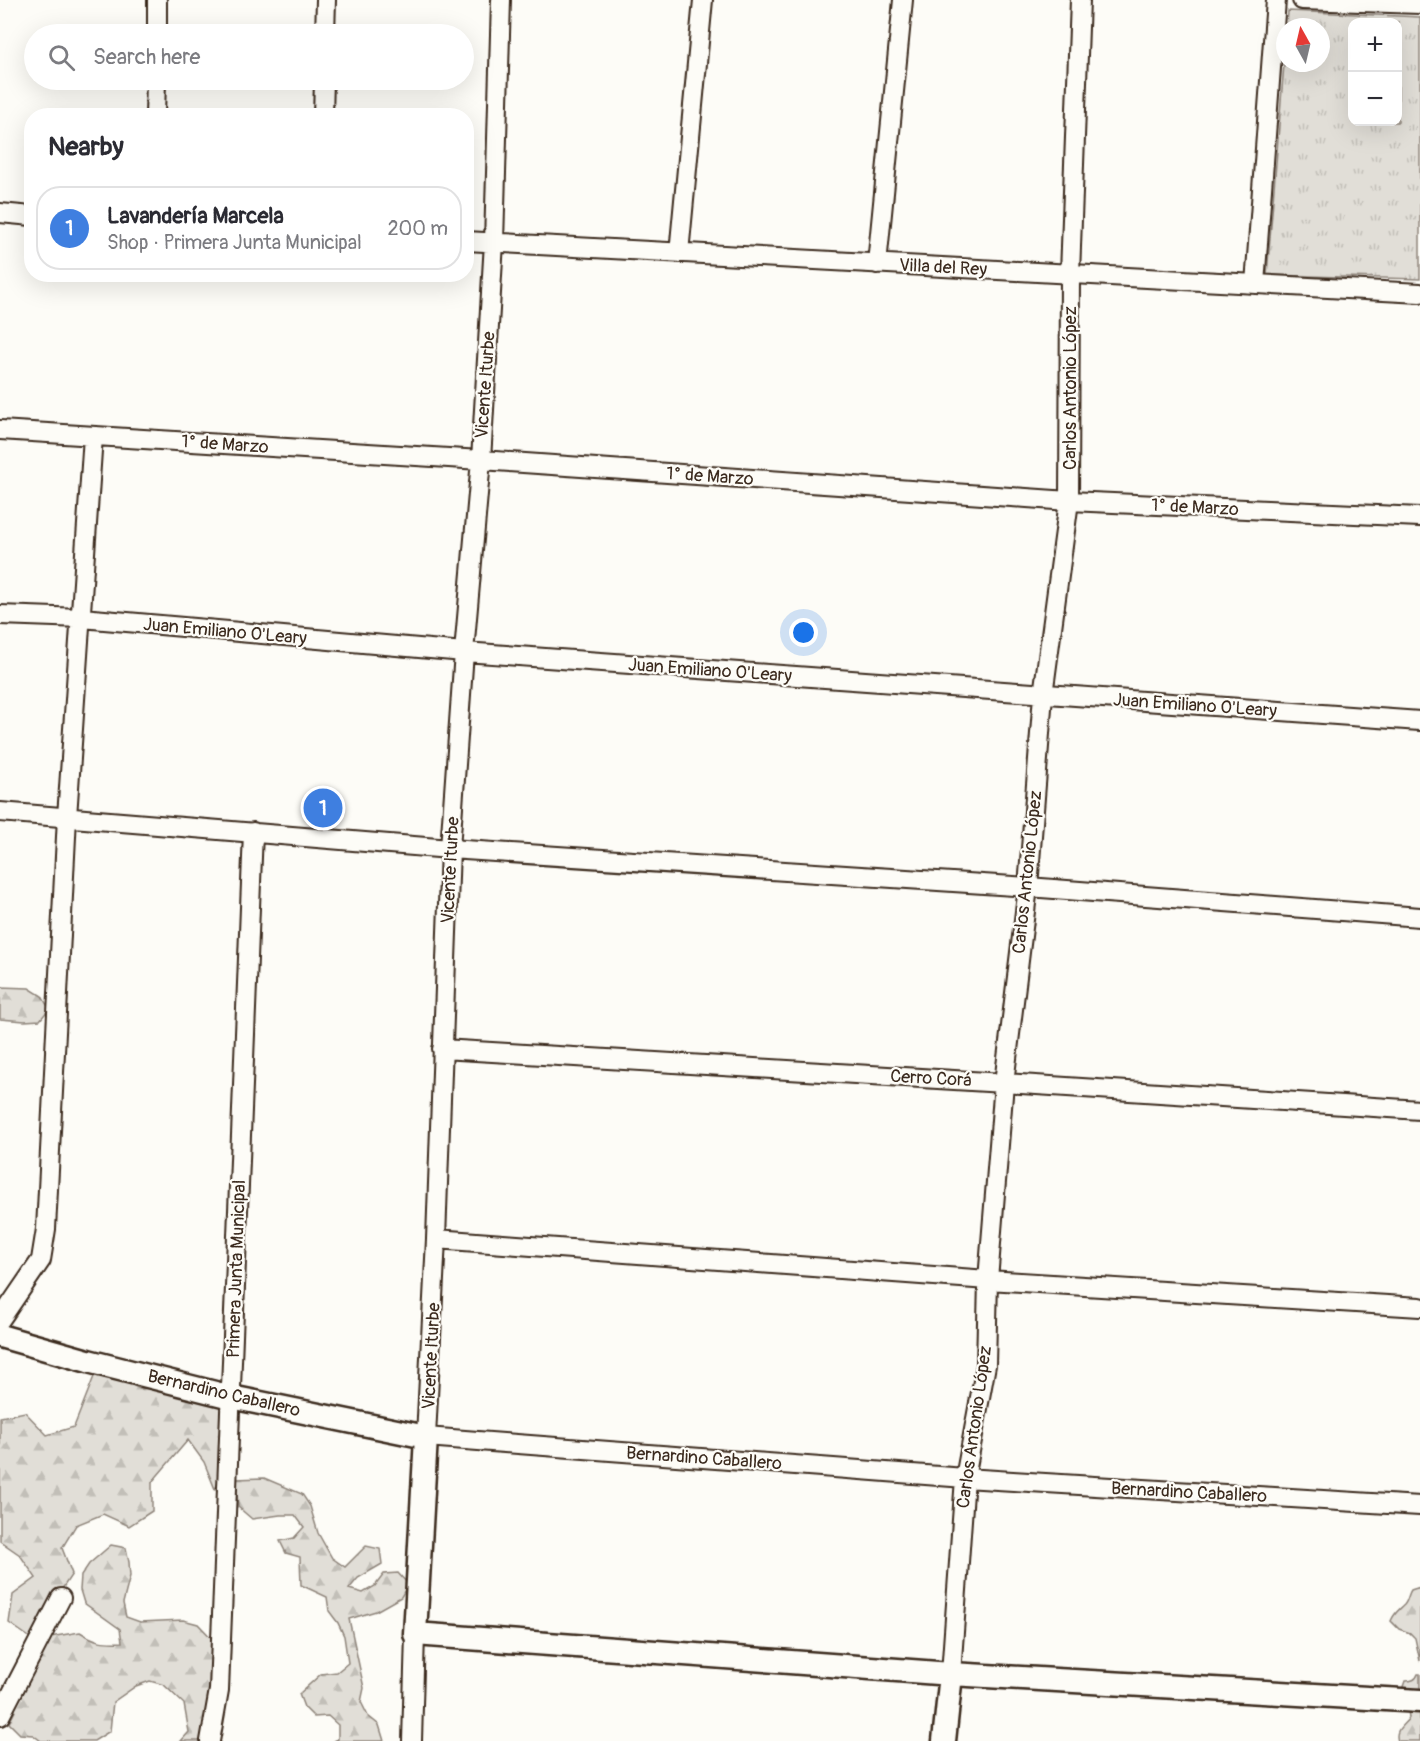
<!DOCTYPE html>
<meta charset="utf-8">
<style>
:root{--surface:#fff;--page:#f7f7f7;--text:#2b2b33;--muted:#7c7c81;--line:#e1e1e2;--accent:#b45309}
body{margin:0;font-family:Pangolin,sans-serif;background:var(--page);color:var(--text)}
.controls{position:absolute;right:18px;top:18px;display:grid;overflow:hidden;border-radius:12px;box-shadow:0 6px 24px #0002}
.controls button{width:54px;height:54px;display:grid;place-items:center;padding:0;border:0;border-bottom:2px solid var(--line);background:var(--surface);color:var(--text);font:30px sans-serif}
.compass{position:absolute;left:1276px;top:18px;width:54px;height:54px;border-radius:50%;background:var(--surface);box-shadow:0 6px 24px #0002;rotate:352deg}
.you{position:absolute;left:804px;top:633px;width:21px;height:21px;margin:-15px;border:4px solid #fff;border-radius:50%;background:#1a73e8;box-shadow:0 0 0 9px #1a73e833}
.badge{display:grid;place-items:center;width:39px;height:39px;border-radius:50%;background:var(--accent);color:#fff;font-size:20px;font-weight:700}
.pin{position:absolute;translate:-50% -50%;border:3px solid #fff;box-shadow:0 2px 6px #0006}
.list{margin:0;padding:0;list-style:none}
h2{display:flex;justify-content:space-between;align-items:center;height:78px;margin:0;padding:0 24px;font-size:26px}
h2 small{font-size:20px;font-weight:400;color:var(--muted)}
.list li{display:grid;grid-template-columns:39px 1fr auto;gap:18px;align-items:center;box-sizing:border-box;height:84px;margin:0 12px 12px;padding:0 12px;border:2px solid var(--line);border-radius:24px}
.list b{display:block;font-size:22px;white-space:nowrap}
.list p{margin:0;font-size:20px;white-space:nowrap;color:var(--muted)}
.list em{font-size:20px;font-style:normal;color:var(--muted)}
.icon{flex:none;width:33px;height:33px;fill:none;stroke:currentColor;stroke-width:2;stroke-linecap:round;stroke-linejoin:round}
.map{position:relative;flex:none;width:1420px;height:1741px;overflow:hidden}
.search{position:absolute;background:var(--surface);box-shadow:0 6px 24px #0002;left:24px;top:24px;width:450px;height:66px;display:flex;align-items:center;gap:15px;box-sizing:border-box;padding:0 21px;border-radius:33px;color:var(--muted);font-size:22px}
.panel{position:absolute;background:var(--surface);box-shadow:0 6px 24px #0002;left:24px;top:108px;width:450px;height:174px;border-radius:24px}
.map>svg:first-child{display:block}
.grass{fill:url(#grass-tufts);stroke:#8e847a;stroke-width:1.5;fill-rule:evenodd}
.forest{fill:url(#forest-firs);stroke:#8e847a;stroke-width:1.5}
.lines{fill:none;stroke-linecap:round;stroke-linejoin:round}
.minor-casing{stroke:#3b2a1e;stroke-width:22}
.tertiary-casing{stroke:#3b2a1e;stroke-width:27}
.minor{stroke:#fdfcf7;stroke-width:18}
.tertiary{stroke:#fdfcf7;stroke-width:22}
.labels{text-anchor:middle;stroke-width:4.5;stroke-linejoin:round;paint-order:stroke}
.street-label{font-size:18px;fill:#3b2a1e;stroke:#fdfcf7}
</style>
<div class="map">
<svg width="1420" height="1741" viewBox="0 0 1420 1741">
<defs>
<pattern id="grass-tufts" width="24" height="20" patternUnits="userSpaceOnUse" patternTransform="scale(1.5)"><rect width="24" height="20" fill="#e1ded7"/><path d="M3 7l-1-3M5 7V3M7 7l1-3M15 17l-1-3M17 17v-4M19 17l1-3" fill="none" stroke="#c2bfb8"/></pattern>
<pattern id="forest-firs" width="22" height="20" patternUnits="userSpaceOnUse" patternTransform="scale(1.5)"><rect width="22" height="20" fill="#e1ded7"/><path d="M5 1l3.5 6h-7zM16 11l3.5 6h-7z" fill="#c2bfb8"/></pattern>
</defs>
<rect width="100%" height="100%" fill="#fdfcf7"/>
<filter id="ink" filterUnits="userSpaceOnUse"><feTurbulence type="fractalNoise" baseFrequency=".0167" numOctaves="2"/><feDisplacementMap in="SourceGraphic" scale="12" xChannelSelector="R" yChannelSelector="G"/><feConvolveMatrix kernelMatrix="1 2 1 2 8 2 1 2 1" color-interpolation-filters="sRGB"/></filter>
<g filter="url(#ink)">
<path class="grass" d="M1288,11L1420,17V279L1267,275L1285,52V63H1321V27H1287ZM1352,22H1398V122H1352Z"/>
<path class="forest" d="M0,987L29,988L42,996L49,1009L40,1020L25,1021L0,1019Z
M95,1374L114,1376L140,1389L201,1384L225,1405L229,1463L215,1489L204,1462L188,1440L152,1482V1511L129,1526L103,1514L76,1525L62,1548L72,1574L56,1598L32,1639L9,1623L13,1595L36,1578L20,1555L0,1541V1417L25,1412L47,1435L74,1427Z
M264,1478L302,1494L310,1506L318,1533L332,1558L345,1567L366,1546L380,1549L382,1564L358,1578L349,1589L363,1593L375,1586L384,1574L398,1573L408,1584L401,1597L376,1611L349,1619L364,1688L361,1702L368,1716L379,1725L384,1741H334L338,1739V1725L328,1716L314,1717L304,1707L299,1694L321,1674L337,1672L348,1663L344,1636L338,1623L329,1611L327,1597L301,1585L300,1557L286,1553L280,1541L294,1538L304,1527L295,1515H280L252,1519L238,1507L236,1479Z
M111,1545L126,1548L129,1562L130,1576L123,1603L126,1617L140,1622L183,1620L198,1624L220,1647L202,1741H181L189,1732L184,1704L164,1685L150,1681L136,1686L113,1702L110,1731L94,1741H41L33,1735L20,1734L9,1723L15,1711L16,1697L50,1637L80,1632C96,1642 103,1643 122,1642L120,1629L84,1603L80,1590L81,1576L89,1564Z
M1420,1587V1661L1415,1638L1410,1633L1399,1629L1391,1621C1394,1613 1399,1610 1404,1605C1408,1601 1408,1594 1411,1590Z
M1418,1674H1420V1741H1398C1394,1730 1403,1726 1409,1718L1408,1710L1399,1698L1405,1681C1412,1681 1416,1680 1418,1674Z"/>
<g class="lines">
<defs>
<path id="minor" d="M501,0L494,242L481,460L464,652L450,849L436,1239L426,1437L965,1478L1420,1506
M1302,0L1420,4
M157,34V0
M325,34L326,0
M155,116L156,80
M323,116L324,80
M0,213L32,216
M466,241L1420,293
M679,253L703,0
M877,264L903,0
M1255,284L1276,0
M0,430L481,460L1069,501L1420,517
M0,615L82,618L464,652L1420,721
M0,812L450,849L1028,887L1420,917
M442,1049L1004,1083L1420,1110
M436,1239L988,1280L1420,1307
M0,1320L41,1260L46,1229L67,817L93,436
M951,1674L965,1478L986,1365L988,1280L1004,1083L1028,887L1043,695L1069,501L1070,274L1080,0
M0,1716L61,1598
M210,1741L219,1690L253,832
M412,1741L415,1634"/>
<path id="tertiary" d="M0,1336L88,1361L231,1397L426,1437L415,1634L951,1674L1420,1701
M944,1741L951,1674"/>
</defs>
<use href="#minor" class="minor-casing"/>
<use href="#tertiary" class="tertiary-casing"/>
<use href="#minor" class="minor"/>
<use href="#tertiary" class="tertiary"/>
</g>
</g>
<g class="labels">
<g class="street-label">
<text transform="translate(943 267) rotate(3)" y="6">Villa del Rey</text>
<text transform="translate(485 385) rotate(-86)" y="6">Vicente Iturbe</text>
<text transform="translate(1070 388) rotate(-90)" y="6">Carlos Antonio López</text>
<text transform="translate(225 444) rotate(4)" y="6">1° de Marzo</text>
<text transform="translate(710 476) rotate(4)" y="6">1° de Marzo</text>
<text transform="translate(1195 507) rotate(3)" y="6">1° de Marzo</text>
<text transform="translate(225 631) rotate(5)" y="6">Juan Emiliano O'Leary</text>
<text transform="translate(710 670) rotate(4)" y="6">Juan Emiliano O'Leary</text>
<text transform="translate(1195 705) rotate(4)" y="6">Juan Emiliano O'Leary</text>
<text transform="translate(450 870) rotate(-87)" y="6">Vicente Iturbe</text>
<text transform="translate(1027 872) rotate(-84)" y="6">Carlos Antonio López</text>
<text transform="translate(931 1078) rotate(3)" y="6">Cerro Corá</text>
<text transform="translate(236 1269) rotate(-88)" y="6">Primera Junta Municipal</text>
<text transform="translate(431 1356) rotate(-87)" y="6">Vicente Iturbe</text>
<text transform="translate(224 1393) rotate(13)" y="6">Bernardino Caballero</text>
<text transform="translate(974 1427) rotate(-82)" y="6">Carlos Antonio López</text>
<text transform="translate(704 1458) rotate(4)" y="6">Bernardino Caballero</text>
<text transform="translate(1189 1492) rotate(3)" y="6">Bernardino Caballero</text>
</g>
</g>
</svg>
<div class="controls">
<button>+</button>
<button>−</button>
</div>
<svg class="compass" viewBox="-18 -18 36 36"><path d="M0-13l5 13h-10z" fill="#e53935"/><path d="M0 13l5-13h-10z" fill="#7c7c81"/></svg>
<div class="you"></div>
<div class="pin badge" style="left:323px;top:808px;background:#3f7fe0">1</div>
<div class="search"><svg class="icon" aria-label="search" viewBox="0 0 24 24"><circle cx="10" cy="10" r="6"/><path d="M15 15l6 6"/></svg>Search here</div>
<section class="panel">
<h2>Nearby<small></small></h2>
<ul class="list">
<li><span class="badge" style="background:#3f7fe0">1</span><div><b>Lavandería Marcela</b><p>Shop · Primera Junta Municipal</p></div><em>200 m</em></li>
</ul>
</section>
</div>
